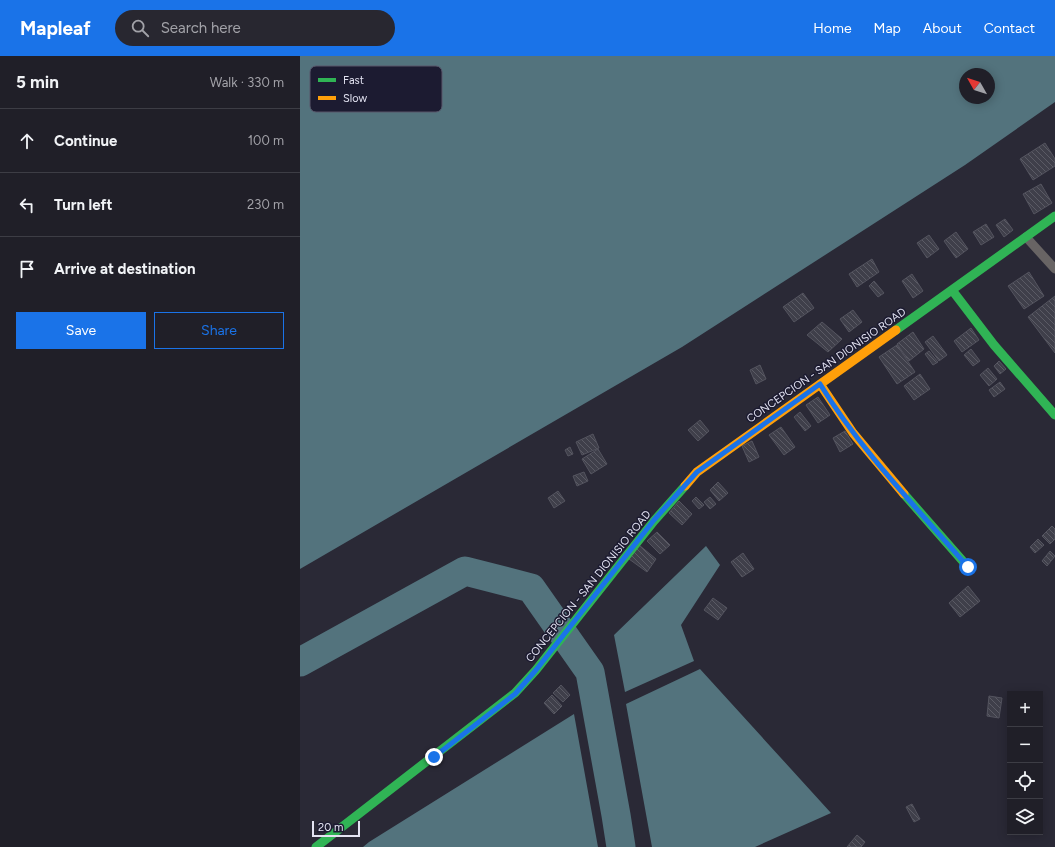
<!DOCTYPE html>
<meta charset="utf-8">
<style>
:root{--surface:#201f28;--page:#282730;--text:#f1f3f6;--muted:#a2a2a8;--line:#3d3d45;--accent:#1a73e8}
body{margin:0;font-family:Figtree,sans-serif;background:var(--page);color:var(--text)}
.controls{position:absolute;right:12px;bottom:12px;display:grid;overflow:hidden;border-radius:0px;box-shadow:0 2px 10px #0003}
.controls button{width:36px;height:36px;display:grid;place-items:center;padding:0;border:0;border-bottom:1px solid var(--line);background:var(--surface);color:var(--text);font:20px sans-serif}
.compass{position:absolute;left:659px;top:12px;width:36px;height:36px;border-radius:50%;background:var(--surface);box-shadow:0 2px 10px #0003;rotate:309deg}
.scale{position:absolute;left:12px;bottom:10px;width:48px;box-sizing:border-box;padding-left:4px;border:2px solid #e3e3f2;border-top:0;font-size:11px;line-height:14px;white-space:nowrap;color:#e3e3f2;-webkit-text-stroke:3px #1c1b31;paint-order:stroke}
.stop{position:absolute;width:12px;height:12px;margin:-9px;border:3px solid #1a73e8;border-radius:50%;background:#fff}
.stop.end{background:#1a73e8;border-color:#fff;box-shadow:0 1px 4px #0008}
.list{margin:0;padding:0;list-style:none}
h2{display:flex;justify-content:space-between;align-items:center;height:52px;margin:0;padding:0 16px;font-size:17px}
h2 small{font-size:13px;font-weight:400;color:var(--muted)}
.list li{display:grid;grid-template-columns:26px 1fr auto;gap:12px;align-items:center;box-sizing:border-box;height:64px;padding:0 16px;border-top:1px solid var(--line)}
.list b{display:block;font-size:15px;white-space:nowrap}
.list em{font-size:13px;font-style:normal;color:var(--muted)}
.actions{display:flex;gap:8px;padding:12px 16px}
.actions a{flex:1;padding:9px 0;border:1px solid var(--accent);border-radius:0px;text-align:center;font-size:14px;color:var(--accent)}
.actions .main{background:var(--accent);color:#fff}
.icon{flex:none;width:22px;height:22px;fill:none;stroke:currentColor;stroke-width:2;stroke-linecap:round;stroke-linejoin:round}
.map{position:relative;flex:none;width:755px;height:791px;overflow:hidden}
header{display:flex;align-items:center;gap:24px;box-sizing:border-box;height:56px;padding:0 20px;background:var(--accent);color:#fff}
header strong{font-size:19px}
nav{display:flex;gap:22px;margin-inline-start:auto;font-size:14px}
.search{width:280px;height:36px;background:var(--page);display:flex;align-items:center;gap:10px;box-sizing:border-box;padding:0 14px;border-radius:22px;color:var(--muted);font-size:15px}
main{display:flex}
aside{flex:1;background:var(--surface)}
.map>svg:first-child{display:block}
.water{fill:#53737d;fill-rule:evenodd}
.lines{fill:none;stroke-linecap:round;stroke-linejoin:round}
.river{stroke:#53737d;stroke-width:29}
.building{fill:url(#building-back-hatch);stroke:#54545f}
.lane{stroke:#686464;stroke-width:9}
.fast{stroke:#30b455;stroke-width:9}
.slow{stroke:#ff9f0a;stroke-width:9}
.route{stroke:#1a73e8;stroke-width:5}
.labels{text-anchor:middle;stroke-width:3;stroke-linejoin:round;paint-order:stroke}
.street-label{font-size:11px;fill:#e3e3f2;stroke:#1c1b31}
.key{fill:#1c1b31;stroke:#58576b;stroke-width:1}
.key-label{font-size:11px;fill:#e3e3f2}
</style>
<header>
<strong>Mapleaf</strong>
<div class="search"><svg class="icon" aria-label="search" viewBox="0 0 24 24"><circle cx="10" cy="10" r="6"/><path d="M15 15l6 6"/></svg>Search here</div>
<nav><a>Home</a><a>Map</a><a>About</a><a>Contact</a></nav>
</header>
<main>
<aside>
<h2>5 min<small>Walk · 330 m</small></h2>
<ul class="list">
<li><svg class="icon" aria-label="ahead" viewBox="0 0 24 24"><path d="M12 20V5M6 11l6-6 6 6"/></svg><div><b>Continue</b></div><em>100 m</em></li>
<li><svg class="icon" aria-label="left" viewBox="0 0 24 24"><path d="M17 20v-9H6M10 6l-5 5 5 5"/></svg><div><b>Turn left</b></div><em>230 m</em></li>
<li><svg class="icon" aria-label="arrive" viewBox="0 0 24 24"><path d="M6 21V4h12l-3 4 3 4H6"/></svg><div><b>Arrive at destination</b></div></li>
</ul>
<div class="actions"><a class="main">Save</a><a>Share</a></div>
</aside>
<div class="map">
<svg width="755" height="791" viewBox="0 0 755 791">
<defs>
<pattern id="building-back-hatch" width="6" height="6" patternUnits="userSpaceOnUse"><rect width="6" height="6" fill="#3f3f4a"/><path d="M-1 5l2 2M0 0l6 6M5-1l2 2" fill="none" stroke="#5b5b65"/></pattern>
</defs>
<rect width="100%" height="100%" fill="#2a2936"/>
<path class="water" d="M0,0H755V46L665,109L382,291L0,513ZM665,18H689V42H665Z
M406,490L420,509L381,569L394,605L325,636L314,579Z
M400,613L531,757L455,791H352L326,648Z
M274,658L298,791H63L69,786Z"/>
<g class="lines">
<path class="river" d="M0,606L165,515L231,532L290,616L316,759L321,791"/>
</g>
<path class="building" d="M745,87L755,103V110L733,124L720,103Z
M741,128L752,147L734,158L723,138Z
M705,163L713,174L704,181L696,169Z
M686,168L694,181L681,189L673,176Z
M656,176L668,193L656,202L644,185Z
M629,179L639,193L627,202L617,187Z
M572,203L579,216L557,231L549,218Z
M729,216L744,240L724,253L708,230Z
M612,218L623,235L613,242L602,225Z
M574,225L584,237L578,241L569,230Z
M503,237L514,252L494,266L483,251Z
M755,240V297L728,261Z
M553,254L562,266L549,276L540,263Z
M522,266L542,283L528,296L507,279Z
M671,272L679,284L662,296L654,285Z
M613,276L624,293L609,305L597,288Z
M633,280L647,299L639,305L625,286Z
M597,289L615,316L597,328L579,301Z
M671,293L680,305L673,310L664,299Z
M629,295L638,306L633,309L625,298Z
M699,305L706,313L700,318L694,310Z
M460,309L466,323L456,328L450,314Z
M688,312L697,323L689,330L680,319Z
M620,318L630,333L614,344L604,330Z
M700,326L705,333L694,341L689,334Z
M518,341L530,359L518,367L506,349Z
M500,356L511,370L505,375L494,361Z
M400,364L409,375L398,385L388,374Z
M481,371L495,391L484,399L469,379Z
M545,375L553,388L540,396L533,382Z
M293,378L299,392L282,399L276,386Z
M452,385L459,401L449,406L442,390Z
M270,391L273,398L268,400L265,394Z
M298,393L307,408L291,418L282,403Z
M284,416L288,425L277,430L273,420Z
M418,426L428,437L419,445L410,434Z
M258,435L265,445L254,452L248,442Z
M396,441L404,449L399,453L392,445Z
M410,441L416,448L410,453L404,446Z
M379,445L392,458L382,469L369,457Z
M752,470L755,473V483L750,488L742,480Z
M357,476L370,489L360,498L347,485Z
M738,483L744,489L735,497L730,491Z
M339,489L356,503L347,516L329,503Z
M750,495L755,500L747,510L742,505Z
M443,497L454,513L442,521L431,506Z
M668,530L680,545L660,561L649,547Z
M413,542L427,552L418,564L404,554Z
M261,629L270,639L263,646L253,637Z
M252,639L262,650L254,658L244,647Z
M689,640L702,642L699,662L687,660Z
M612,748L620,763L614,766L606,751Z
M557,779L565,786L561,791H547Z"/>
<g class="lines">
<path class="lane" d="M726,181L755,213"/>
<path class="fast" d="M652,234L694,289L755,359
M596,274L755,160
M604,438L668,511
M16,791L215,637L236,614L354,465L385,430"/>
<path class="slow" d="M520,328L553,377L604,438
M385,430L397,416L596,274"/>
</g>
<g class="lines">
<path class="route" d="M134,701L215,638L236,614L354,464L397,416L520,328C561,395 617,452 668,511"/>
</g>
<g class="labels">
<g class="street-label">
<text transform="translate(526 309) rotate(-35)" y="4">CONCEPCION - SAN DIONISIO ROAD</text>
<text transform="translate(288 530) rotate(-51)" y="4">CONCEPCION - SAN DIONISIO ROAD</text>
</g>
</g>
<rect x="10" y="10" width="132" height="46" rx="6" class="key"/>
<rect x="18" y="22" width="18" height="4" fill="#30b455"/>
<rect x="18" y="40" width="18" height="4" fill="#ff9f0a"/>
<g class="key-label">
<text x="43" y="28">Fast</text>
<text x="43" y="46">Slow</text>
</g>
</svg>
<div class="controls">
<button>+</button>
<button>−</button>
<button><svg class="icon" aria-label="locate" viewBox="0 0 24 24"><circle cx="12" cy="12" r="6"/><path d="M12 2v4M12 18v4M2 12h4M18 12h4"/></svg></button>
<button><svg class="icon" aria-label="layers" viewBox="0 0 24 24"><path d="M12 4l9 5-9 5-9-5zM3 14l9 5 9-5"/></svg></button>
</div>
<svg class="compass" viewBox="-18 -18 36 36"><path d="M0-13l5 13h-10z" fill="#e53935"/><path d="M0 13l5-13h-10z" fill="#a2a2a8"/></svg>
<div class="scale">20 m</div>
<div class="stop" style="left:668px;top:511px"></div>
<div class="stop end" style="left:134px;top:701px"></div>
</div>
</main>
